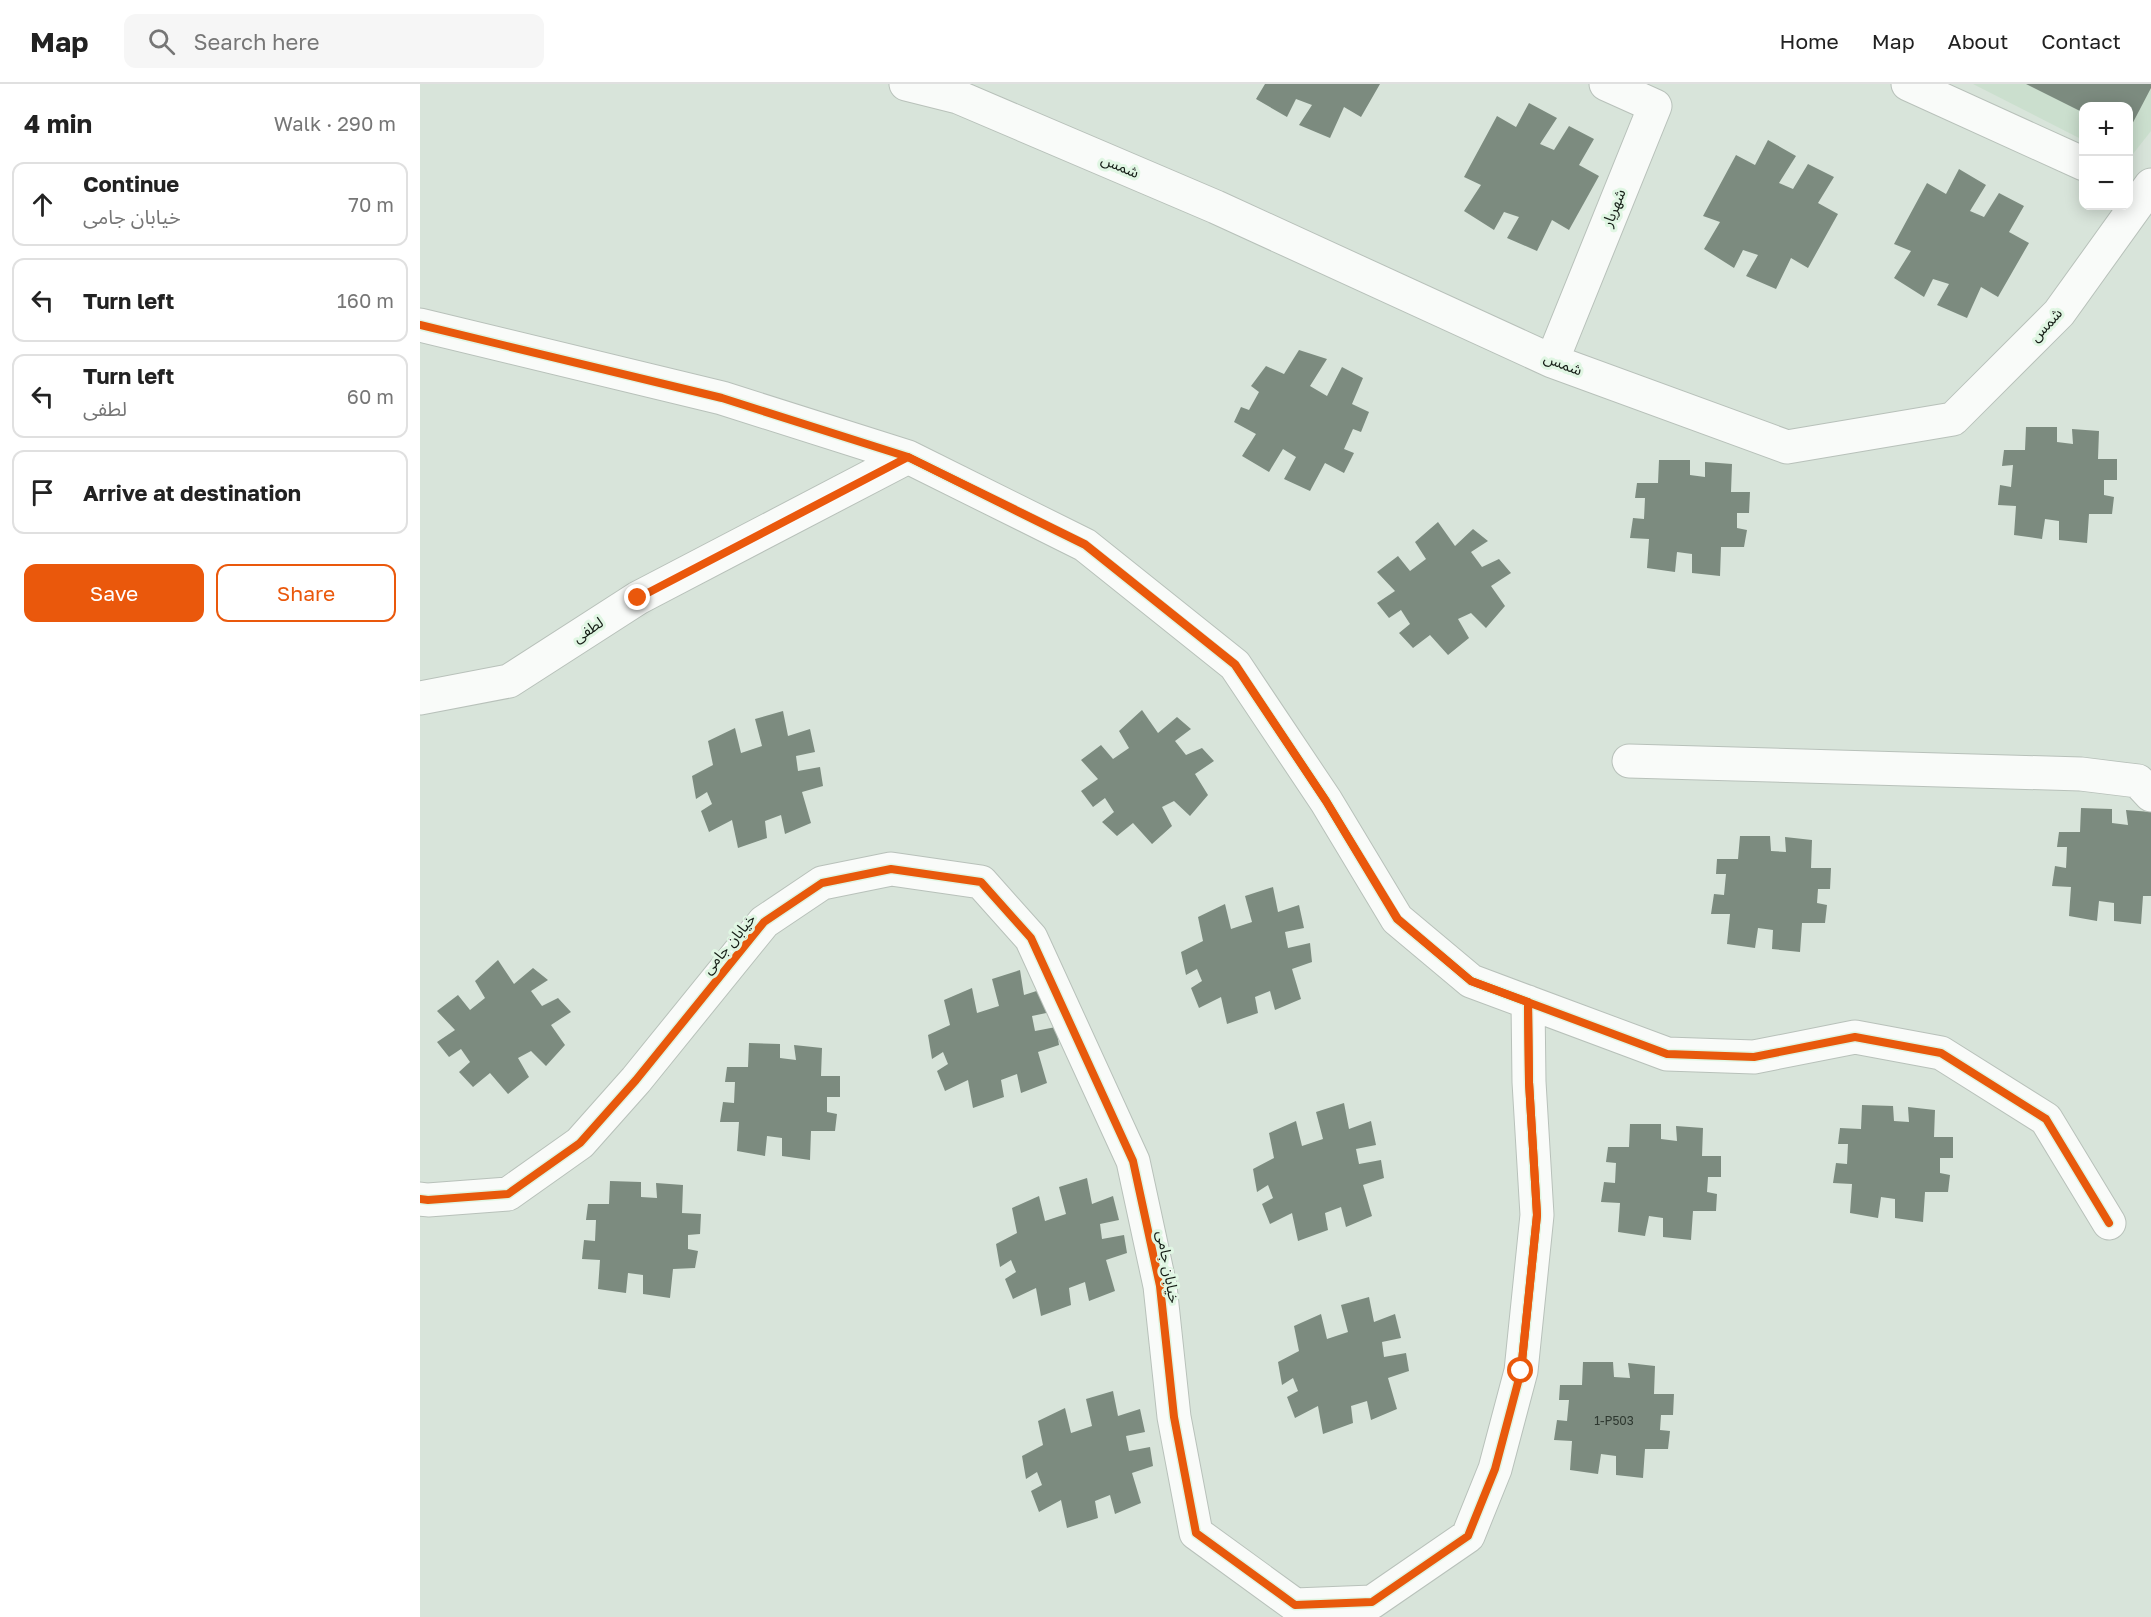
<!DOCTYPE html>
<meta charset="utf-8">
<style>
:root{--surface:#fff;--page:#f6f6f6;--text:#222;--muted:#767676;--line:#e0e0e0;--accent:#ea580c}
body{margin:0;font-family:"Golos Text","Noto Sans Arabic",sans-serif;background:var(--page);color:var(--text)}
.controls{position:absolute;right:18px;top:18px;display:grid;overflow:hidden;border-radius:12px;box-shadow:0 3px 15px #0003}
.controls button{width:54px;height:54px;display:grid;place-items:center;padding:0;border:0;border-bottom:2px solid var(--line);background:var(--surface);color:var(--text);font:30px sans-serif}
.stop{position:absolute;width:18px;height:18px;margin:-14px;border:4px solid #ea580c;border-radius:50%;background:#fff}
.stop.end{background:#ea580c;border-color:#fff;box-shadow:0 2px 6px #0008}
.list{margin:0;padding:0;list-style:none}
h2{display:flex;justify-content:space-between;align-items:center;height:78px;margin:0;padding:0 24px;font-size:26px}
h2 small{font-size:20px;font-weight:400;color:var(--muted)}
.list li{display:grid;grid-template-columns:39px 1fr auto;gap:18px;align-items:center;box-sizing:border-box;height:84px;margin:0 12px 12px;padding:0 12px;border:2px solid var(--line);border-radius:12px}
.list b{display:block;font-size:22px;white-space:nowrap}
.list p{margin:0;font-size:20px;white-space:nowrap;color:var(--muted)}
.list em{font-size:20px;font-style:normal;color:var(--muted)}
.actions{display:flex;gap:12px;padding:18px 24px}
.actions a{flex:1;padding:14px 0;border:2px solid var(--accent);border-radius:12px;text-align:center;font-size:21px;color:var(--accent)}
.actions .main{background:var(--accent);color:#fff}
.icon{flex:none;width:33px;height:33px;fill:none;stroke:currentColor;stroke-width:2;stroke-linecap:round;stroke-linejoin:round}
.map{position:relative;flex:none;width:1731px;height:1533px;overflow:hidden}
header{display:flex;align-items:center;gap:36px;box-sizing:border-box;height:84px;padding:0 30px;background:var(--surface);border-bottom:2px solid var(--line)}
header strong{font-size:28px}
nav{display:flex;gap:33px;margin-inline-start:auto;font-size:21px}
.search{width:420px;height:54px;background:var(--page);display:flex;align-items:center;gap:15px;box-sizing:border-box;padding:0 21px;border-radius:12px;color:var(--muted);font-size:22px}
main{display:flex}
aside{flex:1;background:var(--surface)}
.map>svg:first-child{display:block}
.built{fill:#cbdfce}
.building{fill:#7c8b7f}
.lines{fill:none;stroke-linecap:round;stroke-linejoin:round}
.minor-casing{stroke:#b8c1ba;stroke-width:35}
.minor{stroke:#f9fbf9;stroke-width:33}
.cycleway-casing{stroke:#e0f6e3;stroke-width:11}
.cycleway{stroke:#e8590c;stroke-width:8}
.route{stroke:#ea580c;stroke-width:8}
.labels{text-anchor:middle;stroke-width:6;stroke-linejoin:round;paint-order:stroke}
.number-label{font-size:12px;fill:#2e3830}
.street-label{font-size:15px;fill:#141c15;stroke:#e0f6e3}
</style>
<header>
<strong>Map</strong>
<div class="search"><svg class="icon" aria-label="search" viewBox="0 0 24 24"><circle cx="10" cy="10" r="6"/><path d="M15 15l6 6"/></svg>Search here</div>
<nav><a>Home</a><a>Map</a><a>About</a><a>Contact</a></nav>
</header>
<main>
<aside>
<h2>4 min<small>Walk · 290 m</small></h2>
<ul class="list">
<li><svg class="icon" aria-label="ahead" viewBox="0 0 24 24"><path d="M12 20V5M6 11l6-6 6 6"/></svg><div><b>Continue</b><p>خیابان جامی</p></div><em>70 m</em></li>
<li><svg class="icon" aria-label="left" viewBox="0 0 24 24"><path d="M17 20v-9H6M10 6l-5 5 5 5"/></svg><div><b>Turn left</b></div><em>160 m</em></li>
<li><svg class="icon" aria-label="left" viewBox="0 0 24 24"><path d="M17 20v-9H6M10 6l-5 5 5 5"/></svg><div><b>Turn left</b><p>لطفی</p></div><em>60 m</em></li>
<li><svg class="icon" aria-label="arrive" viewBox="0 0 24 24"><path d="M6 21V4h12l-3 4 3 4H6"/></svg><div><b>Arrive at destination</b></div></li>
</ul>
<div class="actions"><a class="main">Save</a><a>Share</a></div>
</aside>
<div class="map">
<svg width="1731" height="1533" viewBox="0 0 1731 1533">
<rect width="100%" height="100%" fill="#d8e4da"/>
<path class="built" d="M1553,0H1731V47L1709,75L1708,22H1664L1663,56Z"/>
<path class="building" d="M845,0H960L941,33L924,23L910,54L879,41L892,21L876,15L867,33L836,15Z
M1606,0H1731V4L1708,48V22H1664V29Z
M1109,19L1137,34L1120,60L1134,66L1149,42L1174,55L1159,81L1179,92L1149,146L1132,136L1117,167L1087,154L1099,133L1084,128L1074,146L1044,127L1061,101L1044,93L1077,32L1096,43Z
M1348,56L1376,72L1359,99L1373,105L1388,80L1414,93L1398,119L1418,130L1388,184L1371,174L1356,205L1326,192L1338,171L1323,166L1314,184L1284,165L1300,138L1283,132L1316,71L1335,81Z
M1539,85L1566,101L1550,127L1564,133L1579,109L1604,122L1589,148L1609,159L1578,213L1561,203L1547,234L1517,221L1529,200L1513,195L1504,213L1474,194L1491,167L1474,160L1507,99L1526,110Z
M879,266L907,275L890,302L907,312L922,283L943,294L932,320L949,328L941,348L933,345L924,365L934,369L924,389L905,379L890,407L864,395L876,373L863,365L849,388L822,372L836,350L814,338L821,323L829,326L839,308L831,302L846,282L864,290Z
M1606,343H1637V358L1653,360L1652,345L1679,347L1678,375H1697V396H1684V411L1694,413L1692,430H1669L1667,459L1639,456V437L1625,435L1622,455L1594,451L1596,422L1578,421L1580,401L1591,403L1593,381L1582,382L1584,366H1605Z
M1239,376H1270V391L1285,393V378L1312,380L1311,408H1330L1329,429H1317V444L1327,446L1324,463H1301L1300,492L1272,489V470L1257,468L1255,488L1227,484L1229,455L1210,454L1213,434L1224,435L1225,414H1215L1217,399H1238Z
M1018,438L1035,462L1053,445L1068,457L1051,468L1062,483L1079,475L1091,489L1071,502L1085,522L1066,544L1051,529L1038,535L1049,554L1028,571L1010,551L993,564L979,549L990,540L981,526L969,534L957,519L975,507L957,488L978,472L990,487L1006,475L995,458Z
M722,626L738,649L757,633L771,645L755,657L766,671L782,664L794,677L775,690L788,711L770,732L754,717L742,723L752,742L732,760L713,739L697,752L682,738L694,728L685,714L673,723L661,707L678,695L661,676L681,661L693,675L709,664L699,647Z
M363,627L368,652L390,645L395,668L376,672L378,687L400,683L403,702L382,708L391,739L365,750L361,731L345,737L347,754L318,764L312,736L289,748L281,727L292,720L287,708L276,715L272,692L293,681L288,657L315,644L321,669L342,662L335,635Z
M1661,724L1692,725V739L1708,741L1706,726L1731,728V812H1723L1721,840L1694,837V819L1679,817L1677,837L1649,832L1651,803L1632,802L1635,782L1646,784L1647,763H1637L1639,748H1660Z
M1320,752H1350L1351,767L1366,768L1365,753L1392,756L1391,784H1411L1410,805H1398L1397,819L1407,821L1405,839H1382L1380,868L1352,865L1353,846L1338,844L1335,864L1307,860L1310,830H1291L1294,810L1304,811L1306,790H1296L1297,775H1318Z
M853,803L858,828L879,821L884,844L865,848L868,864L890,859L892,878L872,885L881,915L855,926L850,907L835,913L838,929L807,940L801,913L779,924L771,904L782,897L777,885L766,891L761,868L783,857L778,833L805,820L811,845L832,838L825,812Z
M78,876L94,900L113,884L128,896L111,907L122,922L138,914L151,928L131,941L145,961L126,982L111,967L98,974L109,993L88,1010L70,989L53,1003L39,988L50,978L41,965L29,973L17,958L35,946L17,927L38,911L50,926L65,914L55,897Z
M600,886L604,911L626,904L631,928L612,932L615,947L636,943L639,961L618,968L627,999L601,1009L597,990L581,996L584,1013L553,1024L548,996L525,1007L517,987L528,980L523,968L512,975L508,951L530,941L524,916L552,904L557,929L579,922L572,895Z
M329,959L360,960V974L376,976L374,961L402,964L401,992H420V1013H407V1028L417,1030L415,1047H391L390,1076L362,1072V1054L347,1052L345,1072L317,1067L319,1038H300L303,1018L314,1019L315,998H305L307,983H328Z
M924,1019L929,1045L951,1037L956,1061L936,1065L939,1080L961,1076L964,1094L943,1101L952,1132L926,1143L921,1123L905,1129L908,1146L878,1157L872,1129L850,1140L842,1120L853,1114L848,1101L837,1108L833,1085L854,1074L849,1049L876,1037L882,1062L903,1055L896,1028Z
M1442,1021L1473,1022L1474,1037L1489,1038L1488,1023L1515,1026L1514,1053H1533V1074H1520V1089L1530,1091L1528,1108H1505L1503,1138L1475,1134V1115L1461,1113L1458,1134L1430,1129L1432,1100L1413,1099L1416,1079L1427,1080L1428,1060H1418L1420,1044L1441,1045Z
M1210,1040H1241V1055L1257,1057L1256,1042L1283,1044L1282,1072H1301V1093H1288L1287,1108L1297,1110L1296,1127H1273L1271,1156L1243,1153V1134L1229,1132L1225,1152L1198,1148L1200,1119L1181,1118L1184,1098L1195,1099L1196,1079L1186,1078L1188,1063H1209Z
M667,1094L672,1120L693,1112L699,1136L680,1140L682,1155L704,1151L707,1169L686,1176L695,1207L669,1217L665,1198L649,1204L651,1221L621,1232L616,1204L593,1215L585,1195L596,1188L591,1176L580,1183L576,1160L597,1149L592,1124L619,1112L625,1137L646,1130L639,1103Z
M190,1097L221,1098V1113L237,1114L236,1099L263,1101L262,1129L281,1130L280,1150L268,1151V1165L278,1167L275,1184L253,1185L250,1214L223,1210V1191L208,1189L206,1209L178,1205L180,1176L162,1175L164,1156L175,1157L176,1136H166L168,1120H189Z
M949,1213L954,1238L975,1230L981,1254L962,1258L964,1273L986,1269L989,1287L968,1294L977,1325L951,1336L947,1317L931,1322L933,1339L903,1350L898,1322L875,1334L867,1313L878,1307L873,1294L862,1301L858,1278L879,1267L874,1242L901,1230L907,1255L928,1248L921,1221Z
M1163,1278H1193L1194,1293L1210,1294L1208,1279L1235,1282L1234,1310H1254L1253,1331H1241L1240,1346L1250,1347L1248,1365H1225L1223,1394L1196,1391V1372L1181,1370L1178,1390L1150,1386L1152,1357L1134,1356L1137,1336L1147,1337L1149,1316H1139L1140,1301H1162Z
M693,1307L698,1332L720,1325L725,1348L706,1352L709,1367L730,1363L733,1382L712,1389L721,1419L695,1430L690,1411L675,1417L678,1434L647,1444L641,1416L619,1428L611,1407L622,1401L617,1388L606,1395L602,1372L623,1361L618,1337L645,1324L651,1349L672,1342L666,1315Z"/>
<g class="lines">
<defs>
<path id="minor" d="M486,0L538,13L796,123L1132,277L1367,363L1533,335L1639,229L1731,101
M1488,0L1664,80
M0,241L302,314L488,373L665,461L815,581L906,717L977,835L1051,897L1247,970L1334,973L1435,953L1521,969L1626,1035L1689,1139
M1132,277L1235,22L1186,0
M0,614L89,597L218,514L488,373
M1209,677L1661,690L1718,697L1731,711
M0,1115L8,1116L88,1110L160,1059L216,996L344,838L402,799L471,785L561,798L611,854L713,1077L740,1202L754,1333L776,1449L875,1521L952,1518L1048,1452L1075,1385L1101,1287L1117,1131L1109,998L1108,918"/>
</defs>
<use href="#minor" class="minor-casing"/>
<use href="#minor" class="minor"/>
<defs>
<path id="cycleway" d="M0,241L302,314L488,373L665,461L815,581L906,717L977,835L1051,897L1247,970L1334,973L1435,953L1521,969L1626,1035L1689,1139
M0,1115L8,1116L88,1110L160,1059L216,996L344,838L402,799L471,785L561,798L611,854L713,1077L740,1202L754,1333L776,1449L875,1521L952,1518L1048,1452L1075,1385L1101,1287L1117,1131L1109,998L1108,918"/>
</defs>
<use href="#cycleway" class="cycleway-casing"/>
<use href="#cycleway" class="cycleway"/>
</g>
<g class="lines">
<path class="route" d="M218,514L488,373L665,460L815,580L906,717L978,835L1051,897L1108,918L1109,998L1117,1131L1101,1287"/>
</g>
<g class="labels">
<g class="number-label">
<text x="1194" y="1341">1-P503</text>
</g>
<g class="street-label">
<text transform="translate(700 82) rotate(23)" y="5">شمس</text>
<text transform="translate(1194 124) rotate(-68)" y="5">شهریار</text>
<text transform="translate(1626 241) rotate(-47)" y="5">شمس</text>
<text transform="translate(1143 280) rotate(21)" y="5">شمس</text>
<text transform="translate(168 546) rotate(-33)" y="5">لطفی</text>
<text transform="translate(309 860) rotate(-50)" y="5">خیابان جامی</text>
<text transform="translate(748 1183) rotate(80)" y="5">خیابان جامی</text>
</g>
</g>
</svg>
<div class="controls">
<button>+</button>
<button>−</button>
</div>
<div class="stop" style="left:1101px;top:1287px"></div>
<div class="stop end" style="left:218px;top:514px"></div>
</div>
</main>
